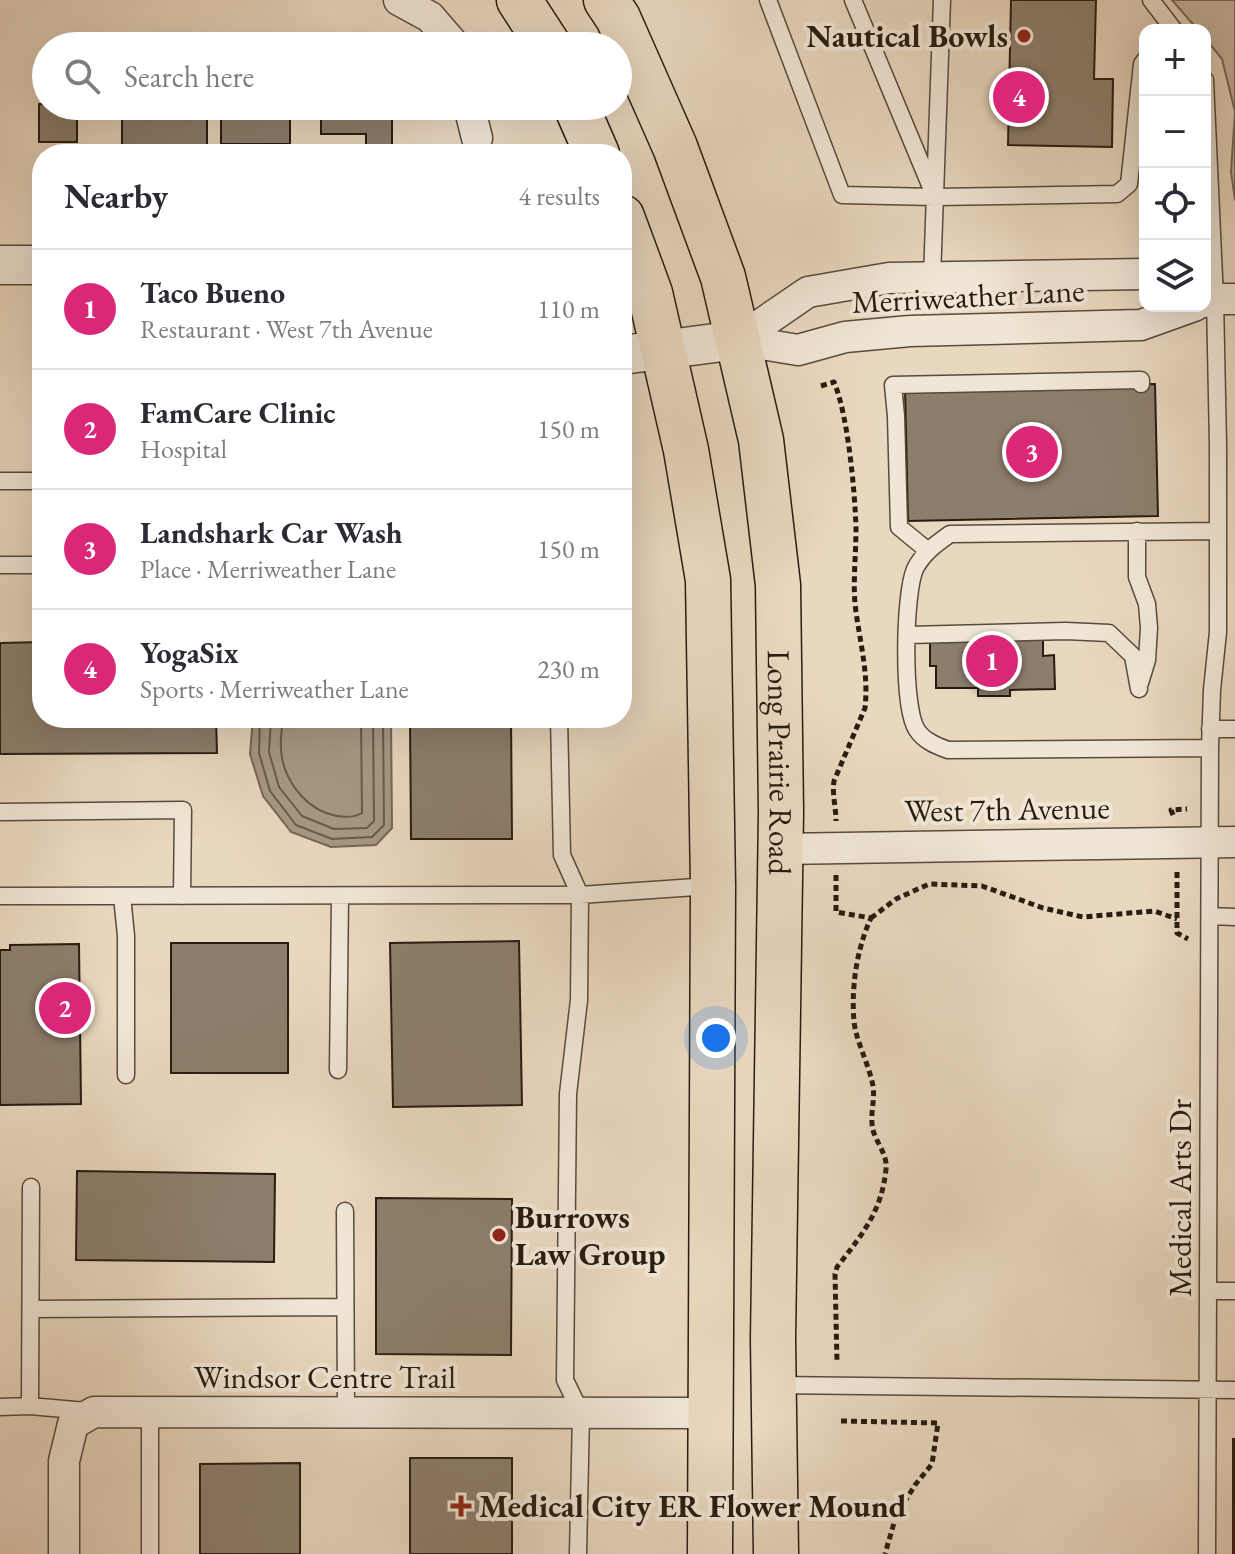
<!DOCTYPE html>
<meta charset="utf-8">
<style>
:root{--surface:#fff;--page:#f7f7f7;--text:#2b2b33;--muted:#7c7c81;--line:#e1e1e2;--accent:#db2777}
body{margin:0;font-family:"EB Garamond",serif;background:var(--page);color:var(--text)}
.controls{position:absolute;right:24px;top:24px;display:grid;overflow:hidden;border-radius:16px;box-shadow:0 8px 32px #0002}
.controls button{width:72px;height:72px;display:grid;place-items:center;padding:0;border:0;border-bottom:2px solid var(--line);background:var(--surface);color:var(--text);font:40px sans-serif}
.you{position:absolute;left:716px;top:1038px;width:28px;height:28px;margin:-20px;border:6px solid #fff;border-radius:50%;background:#1a73e8;box-shadow:0 0 0 12px #1a73e833}
.badge{display:grid;place-items:center;width:52px;height:52px;border-radius:50%;background:var(--accent);color:#fff;font-size:26px;font-weight:700}
.pin{position:absolute;translate:-50% -50%;border:4px solid #fff;box-shadow:0 2px 8px #0006}
.list{margin:0;padding:0;list-style:none}
h2{display:flex;justify-content:space-between;align-items:center;height:104px;margin:0;padding:0 32px;font-size:34px}
h2 small{font-size:26px;font-weight:400;color:var(--muted)}
.list li{display:grid;grid-template-columns:52px 1fr auto;gap:24px;align-items:center;box-sizing:border-box;height:120px;padding:0 32px;border-top:2px solid var(--line)}
.list b{display:block;font-size:30px;white-space:nowrap}
.list p{margin:0;font-size:26px;white-space:nowrap;color:var(--muted)}
.list em{font-size:26px;font-style:normal;color:var(--muted)}
.icon{flex:none;width:44px;height:44px;fill:none;stroke:currentColor;stroke-width:2;stroke-linecap:round;stroke-linejoin:round}
.map{position:relative;flex:none;width:1235px;height:1554px;overflow:hidden}
.search{position:absolute;background:var(--surface);box-shadow:0 8px 32px #0002;left:32px;top:32px;width:600px;height:88px;display:flex;align-items:center;gap:20px;box-sizing:border-box;padding:0 28px;border-radius:44px;color:var(--muted);font-size:30px}
.panel{position:absolute;background:var(--surface);box-shadow:0 8px 32px #0002;left:32px;top:144px;width:600px;height:584px;border-radius:32px}
.map>svg:first-child{display:block}
.green{fill:#c8b8a2;stroke:#786a59;stroke-width:2}
.water{fill:#a79884;stroke:#746656;stroke-width:2}
.lines{fill:none;stroke-linecap:round;stroke-linejoin:round}
.shore{stroke:#685a4a;stroke-width:2}
.building{fill:#8c7e6c;stroke:#281c10;stroke-width:2}
.service-casing{stroke:#584b3c;stroke-width:19}
.minor-casing{stroke:#584b3c;stroke-width:33}
.tertiary-casing{stroke:#584b3c;stroke-width:41}
.primary-casing{stroke:#281c10;stroke-width:47}
.path{stroke:#281c10;stroke-width:5;stroke-dasharray:6 4;stroke-linecap:butt}
.service{stroke:#f1e6d6;stroke-width:16}
.minor{stroke:#f1e6d6;stroke-width:30}
.tertiary{stroke:#f1e6d6;stroke-width:38}
.primary{stroke:#e9d8c0;stroke-width:44}
.poi-dot{fill:#8f2418;stroke:#f1e6d6;stroke-width:3}
.labels{text-anchor:middle;stroke-width:8;stroke-linejoin:round;paint-order:stroke}
.poi-label{font-size:32px;font-weight:bold;fill:#281c10;stroke:#f1e6d6;text-anchor:start}
.street-label{font-size:32px;fill:#281c10;stroke:#f1e6d6}
</style>
<div class="map">
<svg width="1235" height="1554" viewBox="0 0 1235 1554">
<rect width="100%" height="100%" fill="#e9d8c0"/>
<filter id="stains"><feTurbulence type="fractalNoise" baseFrequency=".0025" numOctaves="4"/><feColorMatrix values="0 0 0 0 .2 0 0 0 0 .09 0 0 0 0 .02 0 0 0 .5 -.17"/></filter>
<radialGradient id="worn" r=".72"><stop offset=".6" stop-color="#630" stop-opacity="0"/><stop offset="1" stop-color="#630" stop-opacity=".3"/></radialGradient>
<path class="green" d="M1172,0H1235V200L1231,172L1235,112L1222,59L1205,38V30H1198Z"/>
<path class="water" d="M253,718H391L392,828L376,845L331,847L291,832L263,796L250,754Z"/>
<g class="lines">
<path class="shore" d="M260,718L259,753L270,791L296,825L332,839L372,837L384,825L383,718
M271,718L269,752L279,787L302,816L334,829L367,828L374,821L373,718
M283,718C282,728 280,739 281,750C283,777 301,803 326,813C337,817 352,819 362,813L361,718"/>
</g>
<path class="building" d="M1011,0H1096L1094,79H1113L1112,147L1008,145Z
M39,104L77,106V142H39Z
M122,106H207V149H122Z
M221,106H290V144H221Z
M321,106H392V150H366V134H321Z
M1155,384L1158,516L908,521L905,389Z
M987,635H1019L1020,640H1043V656L1054,655L1055,689L1010,690V696H978V688H936V666H930V642L987,641Z
M42,642V718H216L217,753L0,754V643Z
M410,718H511L512,839H411Z
M519,941L522,1105L393,1107L390,943Z
M171,943H288V1073H171Z
M79,944L81,1104L0,1105V950H10V945Z
M77,1171L275,1174L274,1262L76,1260Z
M376,1198L512,1199L511,1355L376,1354Z
M1233,1439H1235V1554H1233Z
M410,1458H512V1554H410Z
M300,1463V1554H200V1464Z"/>
<g class="lines">
<defs>
<path id="service" d="M768,0L842,195L935,197L1117,194L1129,184L1142,64L1145,60
M853,0L933,192
M1151,0L1174,30
M1205,80L1215,299L1218,445V632L1212,690L1210,748L1207,1554
M932,278L942,0
M0,481H42
M1137,531V577L1147,604L1149,628L1147,660L1140,683
M927,550L899,527L896,416L893,385L1141,380V384
M0,565H42
M908,635L1066,631L1109,633L1133,656L1139,689
M559,718L562,855L580,895L579,1000L568,1094L565,1380L581,1413L578,1554
M1210,729H1235
M1210,748L948,750C937,746 924,741 917,730C902,708 904,594 915,569C923,553 936,544 950,534L1218,531
M0,812L183,810L182,896
M0,896L580,895L710,886
M122,896L126,936V1075
M1211,916L1235,917
M338,1070L340,896
M345,1211L346,1413
M1208,1291H1235
M32,1309L345,1307
M775,1385L1235,1390
M30,1406L31,1187
M0,1407L30,1406L86,1411
M150,1554V1412"/>
<path id="minor" d="M399,0L430,17L455,46
M469,106L477,138
M1205,302L1215,299H1235
M738,340L798,350L845,337L910,331L1141,325L1194,306
M738,340L808,292L889,278L1145,274
M780,849L1235,842
M64,1554V1461L73,1424L94,1412L710,1413"/>
<path id="tertiary" d="M0,265H42
M622,355L738,340"/>
<g id="primary">
<path d="M519,0L549,46"/>
<path id="s1" d="M606,0L618,18L675,147L723,277L761,440L778,585L781,812L773,1339L776,1554"/>
<path d="M576,106L597,154"/>
<path d="M622,217L650,293L686,450L708,580L713,886L710,1554"/>
</g>
</defs>
<use href="#service" class="service-casing"/>
<use href="#minor" class="minor-casing"/>
<use href="#tertiary" class="tertiary-casing"/>
<use href="#primary" class="primary-casing"/>
<path class="path" d="M821,386L834,382C848,415 855,492 856,529C856,554 853,579 855,604C859,639 869,672 865,708L834,781C832,795 836,807 836,821
M1173,815L1171,810L1187,809
M1177,872V933L1188,939
M836,875V912L871,918C857,948 851,987 854,1021C856,1042 869,1064 873,1086C875,1099 871,1110 872,1123C872,1139 888,1152 886,1169C882,1211 862,1235 837,1267L835,1274L837,1363
M871,918L896,899L929,884L982,886L1043,908L1083,917L1154,911L1177,919
M841,1421L938,1423L932,1464L915,1485L896,1516L885,1554"/>
<use href="#service" class="service"/>
<use href="#minor" class="minor"/>
<use href="#tertiary" class="tertiary"/>
<use href="#primary" class="primary"/>
</g>
<g class="poi-dot">
<circle cx="1024" cy="36" r="8"/>
<circle cx="499" cy="1235" r="8"/>
<path d="M457 1494h8v8h8v8h-8v8h-8v-8h-8v-8h8z"/>
</g>
<g class="labels">
<g class="poi-label">
<text x="1008" y="47" text-anchor="end">Nautical Bowls</text>
<text x="515" y="1228">Burrows<tspan x="515" dy="37">Law Group</tspan></text>
<text x="479" y="1517">Medical City ER Flower Mound</text>
</g>
<g class="street-label">
<text transform="translate(968 296) rotate(-3)" y="11">Merriweather Lane</text>
<text dy="11" stroke="none"><textPath href="#s1" startOffset="792">Long Prairie Road</textPath></text>
<text transform="translate(1007 809) rotate(-1)" y="11">West 7th Avenue</text>
<text transform="translate(1180 1198) rotate(-90)" y="11">Medical Arts Dr</text>
<text x="325" y="1388">Windsor Centre Trail</text>
</g>
</g>
<rect width="100%" height="100%" filter="url(#stains)"/>
<rect width="100%" height="100%" fill="url(#worn)"/>
</svg>
<div class="controls">
<button>+</button>
<button>−</button>
<button><svg class="icon" aria-label="locate" viewBox="0 0 24 24"><circle cx="12" cy="12" r="6"/><path d="M12 2v4M12 18v4M2 12h4M18 12h4"/></svg></button>
<button><svg class="icon" aria-label="layers" viewBox="0 0 24 24"><path d="M12 4l9 5-9 5-9-5zM3 14l9 5 9-5"/></svg></button>
</div>
<div class="you"></div>
<div class="pin badge" style="left:992px;top:661px">1</div>
<div class="pin badge" style="left:65px;top:1008px">2</div>
<div class="pin badge" style="left:1032px;top:452px">3</div>
<div class="pin badge" style="left:1019px;top:97px">4</div>
<div class="search"><svg class="icon" aria-label="search" viewBox="0 0 24 24"><circle cx="10" cy="10" r="6"/><path d="M15 15l6 6"/></svg>Search here</div>
<section class="panel">
<h2>Nearby<small>4 results</small></h2>
<ul class="list">
<li><span class="badge">1</span><div><b>Taco Bueno</b><p>Restaurant · West 7th Avenue</p></div><em>110 m</em></li>
<li><span class="badge">2</span><div><b>FamCare Clinic</b><p>Hospital</p></div><em>150 m</em></li>
<li><span class="badge">3</span><div><b>Landshark Car Wash</b><p>Place · Merriweather Lane</p></div><em>150 m</em></li>
<li><span class="badge">4</span><div><b>YogaSix</b><p>Sports · Merriweather Lane</p></div><em>230 m</em></li>
</ul>
</section>
</div>
